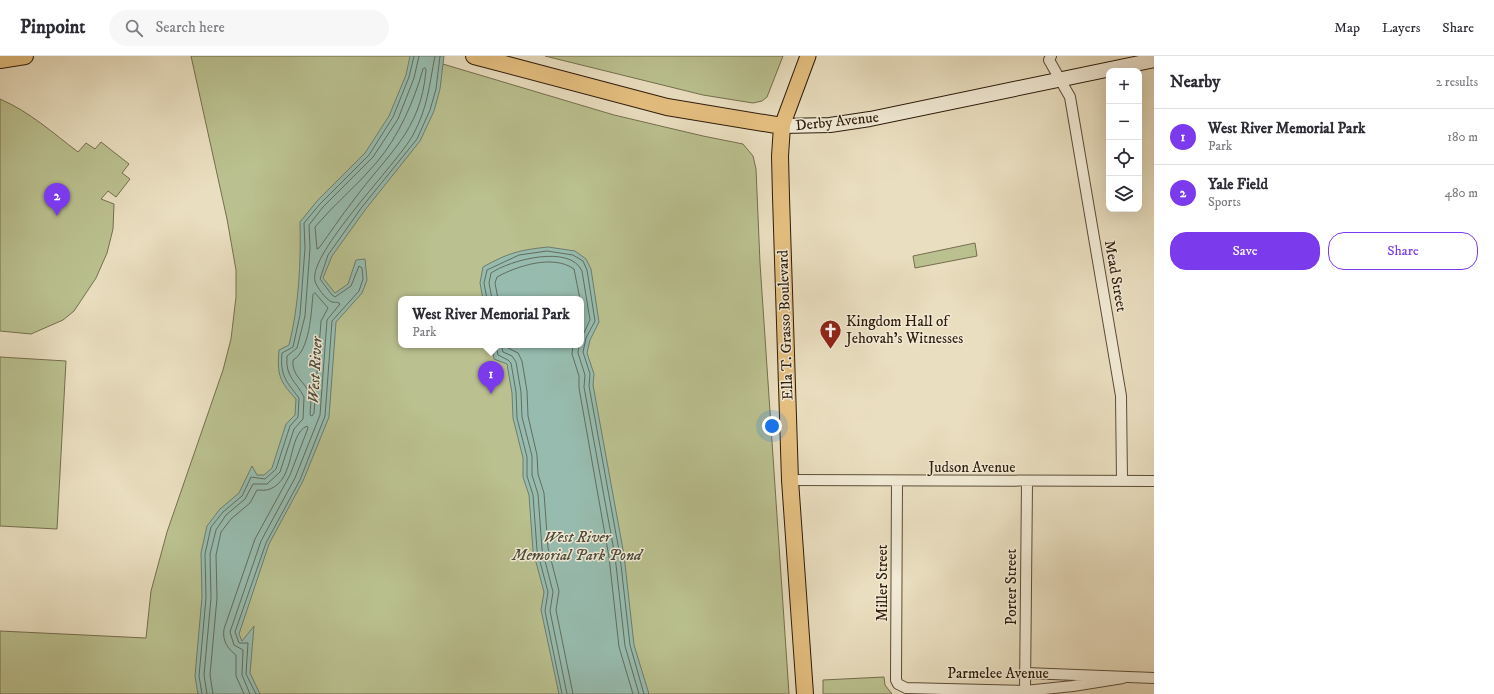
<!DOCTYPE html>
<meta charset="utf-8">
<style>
:root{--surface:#fff;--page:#f7f7f7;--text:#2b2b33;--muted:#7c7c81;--line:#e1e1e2;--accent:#7c3aed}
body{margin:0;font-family:"IM FELL DW Pica",serif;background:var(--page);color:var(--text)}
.controls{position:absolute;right:12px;top:12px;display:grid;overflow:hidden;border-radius:8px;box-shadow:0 4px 16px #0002}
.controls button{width:36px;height:36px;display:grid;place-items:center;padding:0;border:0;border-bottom:1px solid var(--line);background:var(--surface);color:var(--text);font:20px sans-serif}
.you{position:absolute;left:772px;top:370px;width:14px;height:14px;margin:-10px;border:3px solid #fff;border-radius:50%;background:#1a73e8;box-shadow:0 0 0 6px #1a73e833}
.badge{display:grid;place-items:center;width:26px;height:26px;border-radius:50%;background:var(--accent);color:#fff;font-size:13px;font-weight:700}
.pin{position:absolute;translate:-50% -33px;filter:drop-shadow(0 1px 2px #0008)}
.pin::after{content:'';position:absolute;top:21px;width:14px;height:12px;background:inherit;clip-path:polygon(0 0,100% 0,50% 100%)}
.popup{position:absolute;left:398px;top:240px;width:186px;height:52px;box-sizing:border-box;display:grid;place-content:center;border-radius:8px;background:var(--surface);filter:drop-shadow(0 1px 3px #0005);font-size:13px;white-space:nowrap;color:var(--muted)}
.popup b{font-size:15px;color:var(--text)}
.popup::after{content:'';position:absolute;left:50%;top:100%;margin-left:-8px;border:8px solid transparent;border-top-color:var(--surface)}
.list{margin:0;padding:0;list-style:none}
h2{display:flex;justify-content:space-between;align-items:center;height:52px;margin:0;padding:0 16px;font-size:17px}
h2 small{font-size:13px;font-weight:400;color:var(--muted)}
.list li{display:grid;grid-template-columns:26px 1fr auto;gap:12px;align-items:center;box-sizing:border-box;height:56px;padding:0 16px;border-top:1px solid var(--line)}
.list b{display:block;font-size:15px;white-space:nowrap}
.list p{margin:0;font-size:13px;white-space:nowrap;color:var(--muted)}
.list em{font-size:13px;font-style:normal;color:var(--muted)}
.actions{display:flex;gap:8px;padding:12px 16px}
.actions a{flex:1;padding:9px 0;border:1px solid var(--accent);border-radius:16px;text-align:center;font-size:14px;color:var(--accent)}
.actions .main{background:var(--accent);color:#fff}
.icon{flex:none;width:22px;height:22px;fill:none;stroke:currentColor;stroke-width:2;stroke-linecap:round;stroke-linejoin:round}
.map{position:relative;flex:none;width:1154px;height:638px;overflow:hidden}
header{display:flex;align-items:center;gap:24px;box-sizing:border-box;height:56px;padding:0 20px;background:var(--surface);border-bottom:1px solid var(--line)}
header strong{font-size:19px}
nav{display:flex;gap:22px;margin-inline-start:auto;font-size:14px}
.search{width:280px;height:36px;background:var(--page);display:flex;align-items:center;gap:10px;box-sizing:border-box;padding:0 14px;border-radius:22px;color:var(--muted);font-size:15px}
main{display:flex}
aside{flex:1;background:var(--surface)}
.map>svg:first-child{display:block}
.green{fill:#bac08f;stroke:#746e4d;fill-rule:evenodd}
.water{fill:#97bcaf;stroke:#6d7c6d}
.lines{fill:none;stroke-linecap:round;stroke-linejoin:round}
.shore{stroke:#626c5d;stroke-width:1}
.minor-casing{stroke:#5d4c38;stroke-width:12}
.secondary-casing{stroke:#2e1b0b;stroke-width:16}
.primary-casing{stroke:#2e1b0b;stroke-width:17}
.trunk-casing{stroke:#2e1b0b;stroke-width:18}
.minor{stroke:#f1ead5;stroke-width:10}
.secondary{stroke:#f1ead5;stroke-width:14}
.primary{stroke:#e4bf80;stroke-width:15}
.trunk{stroke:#e4bf80;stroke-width:16}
.labels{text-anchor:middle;stroke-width:3;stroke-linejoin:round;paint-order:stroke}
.street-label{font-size:15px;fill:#2e1b0b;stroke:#f1ead5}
.poi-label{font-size:15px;fill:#2e1b0b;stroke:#f1ead5;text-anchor:start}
.water-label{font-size:16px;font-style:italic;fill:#4e4b3c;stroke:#f1ead5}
</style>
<header>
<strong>Pinpoint</strong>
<div class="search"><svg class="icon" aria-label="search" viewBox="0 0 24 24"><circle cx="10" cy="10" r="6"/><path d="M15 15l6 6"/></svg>Search here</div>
<nav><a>Map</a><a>Layers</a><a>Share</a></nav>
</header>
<main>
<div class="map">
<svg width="1154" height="638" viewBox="0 0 1154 638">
<rect width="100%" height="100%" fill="#e9debf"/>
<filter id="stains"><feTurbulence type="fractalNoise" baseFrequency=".005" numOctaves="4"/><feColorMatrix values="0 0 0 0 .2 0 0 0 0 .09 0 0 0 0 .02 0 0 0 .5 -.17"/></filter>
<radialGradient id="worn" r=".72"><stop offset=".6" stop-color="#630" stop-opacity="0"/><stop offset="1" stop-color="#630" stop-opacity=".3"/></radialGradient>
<path class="green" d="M191,0H416L614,59L703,80L743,88L753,100L756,113L760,207L789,638H0V575L146,582L151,535L167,476L223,314L231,283L236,241V214L227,163ZM401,243H581V289H401Z
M545,0H783L767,41L762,45L753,47L703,39Z
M0,43C30,56 53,77 78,96L86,87L95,93L101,86L129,108L122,117L130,123L116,141L108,135L101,143L114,148L113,173L107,197L96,222L74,255L63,264L31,278L0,275Z
M975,187L977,200L915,212L913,200Z
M0,301L66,305L57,473L0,470Z
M884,621L885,629L892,638H823V624Z"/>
<path class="water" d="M410,0H444L440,33L434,55L420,85L365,154L332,200L323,222L335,237L348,228L356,204L365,203L367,224L362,237L336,266L329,361L303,425L269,488L239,578L242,585L254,570L250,617L260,638H198L195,620L202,541L201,497L207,470L220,453L239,437L252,410L257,419H264L272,412L286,368L295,359L296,343C279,325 277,318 279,294L289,289C299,249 301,207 300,166L317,145L365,97L389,60L406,19Z
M548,191L575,195L586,203L591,213L599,266L590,284L587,297L594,318L593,329L624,499L634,589L649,638H559L541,554L544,536L533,495L529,439L523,421V402L513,362L512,337L507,308L494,303L492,289H581V243H483L480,227L483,211C508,197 519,194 548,191Z"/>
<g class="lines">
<path class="shore" d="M425,12L426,14C421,76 387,98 353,145C341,160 330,177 319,192L317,193L315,171C334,148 358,129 377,106C398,81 414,46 423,13Z
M315,237L328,252L321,265L314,357L312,360L310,359C310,352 312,345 310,339C306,326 291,320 293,304C310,294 311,257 313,239Z
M487,243L484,227L487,214L519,199L547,195L573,199L583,205L587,214L595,265L586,282L583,296L590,318L589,330L620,500L630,589L644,638
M492,243L489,227L491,217C510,204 570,188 582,215L590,264L581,283
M498,243L495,227L497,221C517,210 553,198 574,213L580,243
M496,289L498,299L508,304L511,307L516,336L517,362L527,401V420L533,439L537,494L548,536L545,555L562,638
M501,289L503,296L512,300L516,306L521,336L522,361L532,400V419L538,438L542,493L553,536L550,555L567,638
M507,289L508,292L518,297L522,305L527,335L528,360L537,399L538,418L544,437L548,492L559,535L556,554L573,638
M573,289L572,298L579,320V332L609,501L619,591L633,638
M579,289L578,297L585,319L584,331L615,500L625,590L639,638
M202,638L199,620L206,542L205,498L211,471L223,456L242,440L251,421L265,423L276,413L290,370L298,361L299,342C286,325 280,320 282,297L293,291L300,259L305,192L304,167L320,148L369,99L393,61L409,21L414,0
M207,638L204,619L211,542L210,498L216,474L226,459L245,443L253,428H267L280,416L294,373L303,363L304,341C296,325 285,321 287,300L297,292L305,260L310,192L309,169L323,151L373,101L398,63L414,22L419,0
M213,638L210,619L217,542L216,499L221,476L231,463L250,447L257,434C261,434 265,435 270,433C296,423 287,379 307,370L308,372L290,419L255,483L224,573C222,585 228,593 236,599V620L244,638
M250,638L242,619L243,594L234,589L230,576L261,485L295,422L320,359L327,264L340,248C337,245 336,247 332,246C326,244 316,230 315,225C308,197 398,107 413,79C428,51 429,30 435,0
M256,638L246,618L248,587H239L235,576L266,487L300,424L325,360L332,265L359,235L363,223L362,212L359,210L351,230L335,241L332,239L320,223L328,199L362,151L417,83L430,54L436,33L440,0"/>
<defs>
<path id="minor" d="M1051,0L1049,4L1070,41L1121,340L1122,425
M790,424L1154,425
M897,425L896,624L898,628L906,632L1025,635L1073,630L1123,622
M1026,617L1154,622
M1025,635L1027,426"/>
<path id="secondary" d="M782,70L830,69L870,63L1154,4"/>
<path id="primary" d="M782,70L808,0"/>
<path id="trunk" d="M474,0L667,51L782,70L780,100L781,141L790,424L805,638
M0,4L25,0"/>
</defs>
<use href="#minor" class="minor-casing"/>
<use href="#secondary" class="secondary-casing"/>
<use href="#primary" class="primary-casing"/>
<use href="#trunk" class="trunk-casing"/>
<use href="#minor" class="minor"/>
<use href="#secondary" class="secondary"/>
<use href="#primary" class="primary"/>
<use href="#trunk" class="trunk"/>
</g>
<defs>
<symbol id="church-pin" viewBox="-11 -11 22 30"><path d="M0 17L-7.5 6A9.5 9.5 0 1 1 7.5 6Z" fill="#8f2418" stroke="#f1ead5"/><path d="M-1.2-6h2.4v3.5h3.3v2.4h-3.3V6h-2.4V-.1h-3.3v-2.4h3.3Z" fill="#fff"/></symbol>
</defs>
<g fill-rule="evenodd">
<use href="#church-pin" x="818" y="262" width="25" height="34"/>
</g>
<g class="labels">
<g class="street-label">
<text transform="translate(837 65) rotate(-6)" y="5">Derby Avenue</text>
<text transform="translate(1116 220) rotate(80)" y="5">Mead Street</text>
<text transform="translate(785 269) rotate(-92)" y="5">Ella T. Grasso Boulevard</text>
<text x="972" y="416">Judson Avenue</text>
<text transform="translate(882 527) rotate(-90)" y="5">Miller Street</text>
<text transform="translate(1011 531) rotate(-90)" y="5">Porter Street</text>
<text x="998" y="622">Parmelee Avenue</text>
</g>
<g class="poi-label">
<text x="846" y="270">Kingdom Hall of<tspan x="846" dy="17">Jehovah's Witnesses</tspan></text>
</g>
<g class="water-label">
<text transform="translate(314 314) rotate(-87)" y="6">West River</text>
<text x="577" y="486">West River<tspan x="577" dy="18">Memorial Park Pond</tspan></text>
</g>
</g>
<rect width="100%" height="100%" filter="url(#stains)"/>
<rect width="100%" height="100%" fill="url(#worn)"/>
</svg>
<div class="controls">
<button>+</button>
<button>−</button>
<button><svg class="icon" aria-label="locate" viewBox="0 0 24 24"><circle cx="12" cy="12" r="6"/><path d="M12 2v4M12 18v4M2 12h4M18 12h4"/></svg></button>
<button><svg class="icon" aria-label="layers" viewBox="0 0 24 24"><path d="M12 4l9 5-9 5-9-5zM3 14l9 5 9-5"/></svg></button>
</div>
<div class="you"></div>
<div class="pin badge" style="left:491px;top:338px">1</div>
<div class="popup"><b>West River Memorial Park</b>Park</div>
<div class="pin badge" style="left:57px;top:160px">2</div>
</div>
<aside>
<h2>Nearby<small>2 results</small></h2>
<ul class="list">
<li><span class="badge">1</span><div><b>West River Memorial Park</b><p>Park</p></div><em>180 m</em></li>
<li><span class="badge">2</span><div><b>Yale Field</b><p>Sports</p></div><em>480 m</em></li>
</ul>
<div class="actions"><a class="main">Save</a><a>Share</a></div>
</aside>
</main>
